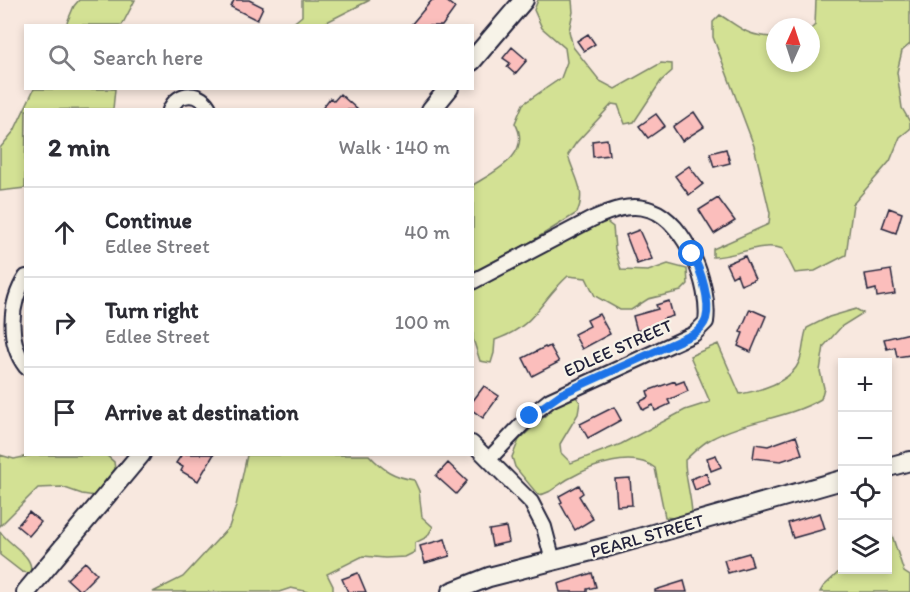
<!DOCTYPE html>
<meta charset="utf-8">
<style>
:root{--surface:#fff;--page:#f7f7f7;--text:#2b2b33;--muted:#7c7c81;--line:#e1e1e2}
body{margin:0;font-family:Itim,sans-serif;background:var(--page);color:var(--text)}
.controls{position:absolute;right:18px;bottom:18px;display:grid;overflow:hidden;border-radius:0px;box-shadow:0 3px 9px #0003}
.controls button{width:54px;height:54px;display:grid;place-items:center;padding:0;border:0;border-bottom:2px solid var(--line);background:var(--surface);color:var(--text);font:30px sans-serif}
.compass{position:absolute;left:766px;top:18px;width:54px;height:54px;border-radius:50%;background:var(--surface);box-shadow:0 3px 9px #0003;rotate:3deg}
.stop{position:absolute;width:18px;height:18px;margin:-14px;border:4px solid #1a73e8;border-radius:50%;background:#fff}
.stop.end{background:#1a73e8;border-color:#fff;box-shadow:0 2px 6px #0008}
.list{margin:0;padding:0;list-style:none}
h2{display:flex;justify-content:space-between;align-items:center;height:78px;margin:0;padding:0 24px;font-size:26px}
h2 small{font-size:20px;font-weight:400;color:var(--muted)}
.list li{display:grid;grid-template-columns:39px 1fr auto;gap:18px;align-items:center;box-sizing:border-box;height:90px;padding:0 24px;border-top:2px solid var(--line)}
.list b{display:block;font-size:22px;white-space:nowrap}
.list p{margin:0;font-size:20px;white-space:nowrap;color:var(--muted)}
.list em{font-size:20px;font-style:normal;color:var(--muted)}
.icon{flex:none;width:33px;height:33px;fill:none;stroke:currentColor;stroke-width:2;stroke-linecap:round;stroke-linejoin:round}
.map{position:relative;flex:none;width:910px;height:592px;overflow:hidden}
.search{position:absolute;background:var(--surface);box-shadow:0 3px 9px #0003;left:24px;top:24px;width:450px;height:66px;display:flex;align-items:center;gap:15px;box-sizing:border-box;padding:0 21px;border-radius:0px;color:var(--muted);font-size:22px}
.panel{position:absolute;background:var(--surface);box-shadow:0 3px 9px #0003;left:24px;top:108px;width:450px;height:348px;border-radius:0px}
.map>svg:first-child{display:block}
.green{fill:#d3e194;stroke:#7a8268;stroke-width:1.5}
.building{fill:#fbbebc;stroke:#22223b;stroke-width:1.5}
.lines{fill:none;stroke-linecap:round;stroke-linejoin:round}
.minor-casing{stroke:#22223b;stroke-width:18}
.tertiary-casing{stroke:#22223b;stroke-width:22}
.minor{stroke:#f7f3e8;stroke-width:14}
.tertiary{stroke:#f7f3e8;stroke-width:18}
.route{stroke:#1a73e8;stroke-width:8}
.labels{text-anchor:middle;stroke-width:4.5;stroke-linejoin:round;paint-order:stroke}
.street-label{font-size:18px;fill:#22223b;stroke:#f7f3e8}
</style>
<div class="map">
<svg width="910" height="592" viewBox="0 0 910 592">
<rect width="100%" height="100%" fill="#f8e8df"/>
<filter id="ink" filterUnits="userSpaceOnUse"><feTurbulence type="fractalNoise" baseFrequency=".0167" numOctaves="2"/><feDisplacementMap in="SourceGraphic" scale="12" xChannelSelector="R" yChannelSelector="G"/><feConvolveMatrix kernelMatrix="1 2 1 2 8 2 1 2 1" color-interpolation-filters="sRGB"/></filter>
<g filter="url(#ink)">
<path class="green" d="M79,0H135L122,25H66L74,6Z
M302,0H370L321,25H291L302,16Z
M538,0H572L573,12L569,31L573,47L600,81L615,89L661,63L672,64V71L661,81L634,122L625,124L618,105L612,104L576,143L568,155C574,177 587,190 577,213L529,243L473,272V185C495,171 533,154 515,123L523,104L561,78L567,62L565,48L542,28L534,10Z
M816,0H910V44L902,51L897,72L902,108L910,122V129L900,137L890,161L853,204L846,255L815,271L795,273L783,249C761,241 736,257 713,257V249L769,224L770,213L754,146L713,37V22L720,15C743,29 746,36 775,37V63H811V29L815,25Z
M34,89H115L113,109L26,110L25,188L0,191V148L14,131Z
M604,220L613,227L615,249L621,270L648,271L668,264L687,269L688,284L681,291L648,299L631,310H620L595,296L586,278L568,276C539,302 536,326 495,340L494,353L491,363L480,361L473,339V288Z
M856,309L863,313L842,326L824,346L820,371L824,388L821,399C787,419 746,420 711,439C701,444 693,453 685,460C685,479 691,494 692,513L682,519L665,517L655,468C632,451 593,465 570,478C558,484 551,494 538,495L515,467L512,457L519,440L562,400L576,397L580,402L578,414L560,444L561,453L571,463L621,444L685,410L710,402L690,356L718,344L740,394C762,390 796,381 801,356C804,346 803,338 807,328L829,317Z
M0,455L14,459L33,455H106L114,462L115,469L105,481L95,496L82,494L62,487L38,488L0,526Z
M247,455H369C383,470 394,477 414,480L419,491L422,517L433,527L427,537L415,543V552L405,557L385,558L363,556L327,574L333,586V592H309L291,588L279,592H153L183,577L229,527L236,506Z
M888,523L904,572L910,576V592H820L823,587L842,569L888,570Z
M0,531C7,544 36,556 30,573L22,572L0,555Z"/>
<path class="building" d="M234,0H249L263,7L257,20L231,7Z
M432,0H445L455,8L442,26H410Z
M588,34L595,44L584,51L577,41Z
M512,47L527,60L515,74L507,67L510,63L503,58Z
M340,94L358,110H321L330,98L334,101Z
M694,112L704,127L682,141L673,127Z
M656,114L665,126L648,138L639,126Z
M607,139L609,155L593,157L592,141Z
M726,149L730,163L714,167L710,153Z
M689,166L703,184L689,195L675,176Z
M718,198L735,221L714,234L699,210Z
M889,208L902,213L896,233L882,228Z
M639,230L652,259L637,264L626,235Z
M745,256L755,279L741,285L737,274L732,277L726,264Z
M891,270L895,294L877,297L876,289L868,291L865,274Z
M669,301L673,316L663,319L664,323L637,331L633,316L658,309L656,305Z
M750,309L766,316L751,352L738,346L743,333L740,332Z
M599,314L610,334L582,349L574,334L590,326L587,320Z
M910,333V355L897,357L895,347L887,349L884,339Z
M550,346L559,362L532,376L523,358L545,347L546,348Z
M675,381L676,384L684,381L688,391L668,400L670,404L655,411L653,405L643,410L639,402L649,397L647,391Z
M484,386L499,396L483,418L472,410V402Z
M614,407L621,420L588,438L580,424Z
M796,436L802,454L781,461L753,458L755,444L768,446Z
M182,454H214L198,481L181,471L183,467L176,463Z
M716,455L721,467L711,471L707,458Z
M448,463L467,481L456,494L436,476Z
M706,473L710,484L695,490L691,479Z
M630,478L632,505L617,506L615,479Z
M579,485L583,493L579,496L593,519L575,530L560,503L562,502L559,496Z
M29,512L41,522L29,536L17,526Z
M820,513L825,529L793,538L788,523Z
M506,527L509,542L492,546L489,530Z
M445,539L450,556L425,563L420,546Z
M749,553L753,566L728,573L724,560Z
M85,562L97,574L80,591L67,579Z
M358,573L366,592H348L342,579Z
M592,573L596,587L587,589V592H560L558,584Z
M684,581L687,592H655V590Z"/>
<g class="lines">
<defs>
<path id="minor" d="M170,110C178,90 202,91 210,110
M26,277C9,303 7,342 26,367
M472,282L592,219C610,211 631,202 651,210C686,222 711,287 706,322L694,334L550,400L530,416L490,458
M472,443L531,502L544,527L553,561"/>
<path id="tertiary" d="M472,61L524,0
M431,110L449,88
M888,467L910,461
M26,592L141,454
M451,592L489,577L611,546L842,480"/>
</defs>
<use href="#minor" class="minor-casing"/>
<use href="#tertiary" class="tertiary-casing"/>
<use href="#minor" class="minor"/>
<use href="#tertiary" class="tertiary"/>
</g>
</g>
<g class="lines" filter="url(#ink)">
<path class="route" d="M530,416L561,394L694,334C699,330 704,326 706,319C711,302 701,270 692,254"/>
</g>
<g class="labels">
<g class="street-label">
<text transform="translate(618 348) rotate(-24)" y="6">EDLEE STREET</text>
<text transform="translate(647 536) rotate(-16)" y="6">PEARL STREET</text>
</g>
</g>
</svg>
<div class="controls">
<button>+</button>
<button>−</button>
<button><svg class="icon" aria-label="locate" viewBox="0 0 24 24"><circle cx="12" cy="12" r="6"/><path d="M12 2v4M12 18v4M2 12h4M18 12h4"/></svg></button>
<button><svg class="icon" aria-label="layers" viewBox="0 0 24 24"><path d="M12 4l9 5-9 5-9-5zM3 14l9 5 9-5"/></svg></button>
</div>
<svg class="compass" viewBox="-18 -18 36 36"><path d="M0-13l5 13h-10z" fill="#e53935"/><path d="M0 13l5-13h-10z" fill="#7c7c81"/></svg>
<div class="stop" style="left:692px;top:254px"></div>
<div class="stop end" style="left:530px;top:416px"></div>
<div class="search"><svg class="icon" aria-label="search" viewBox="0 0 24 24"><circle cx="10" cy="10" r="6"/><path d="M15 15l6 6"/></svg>Search here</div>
<section class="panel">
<h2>2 min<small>Walk · 140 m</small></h2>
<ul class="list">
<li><svg class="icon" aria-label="ahead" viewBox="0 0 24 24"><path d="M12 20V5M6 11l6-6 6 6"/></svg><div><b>Continue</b><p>Edlee Street</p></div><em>40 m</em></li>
<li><svg class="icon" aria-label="right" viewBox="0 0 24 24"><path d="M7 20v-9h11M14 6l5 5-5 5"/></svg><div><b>Turn right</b><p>Edlee Street</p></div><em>100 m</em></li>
<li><svg class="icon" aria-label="arrive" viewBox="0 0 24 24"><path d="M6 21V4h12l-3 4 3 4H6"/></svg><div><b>Arrive at destination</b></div></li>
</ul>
</section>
</div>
